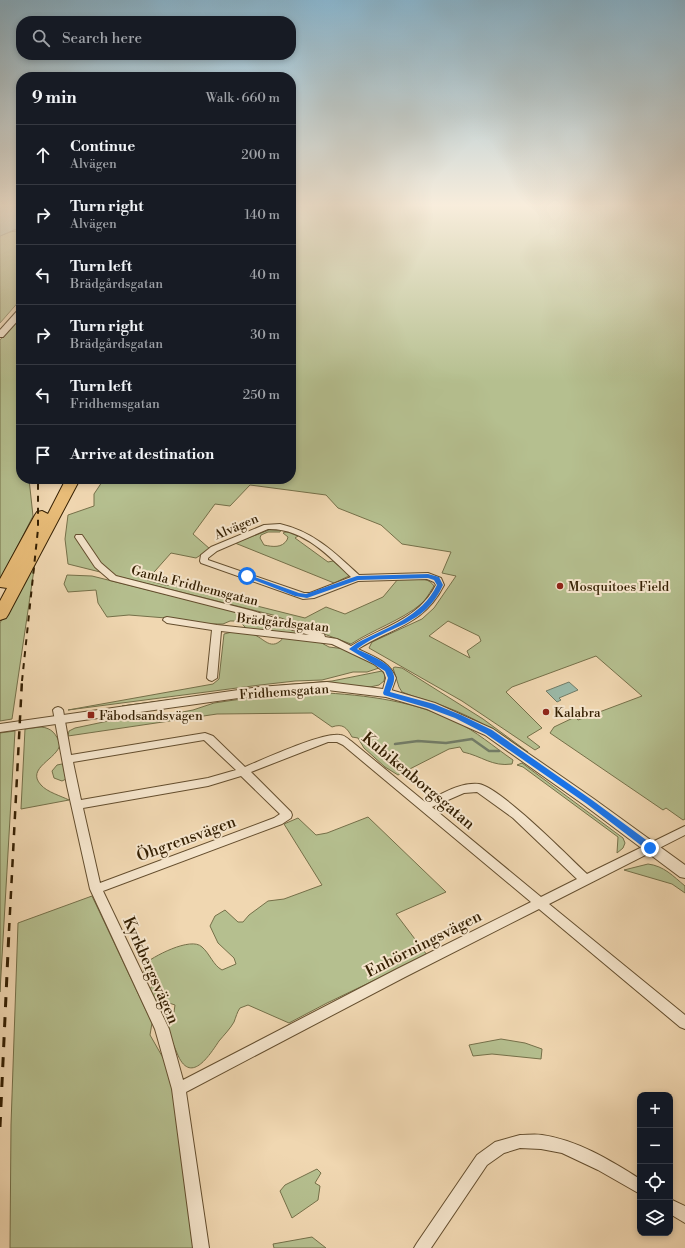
<!DOCTYPE html>
<meta charset="utf-8">
<style>
:root{--surface:#171b24;--page:#20242c;--text:#f1f3f6;--muted:#9ea1a6;--line:#363941}
body{margin:0;font-family:"Libre Bodoni",serif;background:var(--page);color:var(--text)}
.controls{position:absolute;right:12px;bottom:12px;display:grid;overflow:hidden;border-radius:8px;box-shadow:0 2px 6px #0003}
.controls button{width:36px;height:36px;display:grid;place-items:center;padding:0;border:0;border-bottom:1px solid var(--line);background:var(--surface);color:var(--text);font:20px sans-serif}
.stop{position:absolute;width:12px;height:12px;margin:-9px;border:3px solid #1a73e8;border-radius:50%;background:#fff}
.stop.end{background:#1a73e8;border-color:#fff;box-shadow:0 1px 4px #0008}
.list{margin:0;padding:0;list-style:none}
h2{display:flex;justify-content:space-between;align-items:center;height:52px;margin:0;padding:0 16px;font-size:17px}
h2 small{font-size:13px;font-weight:400;color:var(--muted)}
.list li{display:grid;grid-template-columns:26px 1fr auto;gap:12px;align-items:center;box-sizing:border-box;height:60px;padding:0 16px;border-top:1px solid var(--line)}
.list b{display:block;font-size:15px;white-space:nowrap}
.list p{margin:0;font-size:13px;white-space:nowrap;color:var(--muted)}
.list em{font-size:13px;font-style:normal;color:var(--muted)}
.icon{flex:none;width:22px;height:22px;fill:none;stroke:currentColor;stroke-width:2;stroke-linecap:round;stroke-linejoin:round}
.map{position:relative;flex:none;width:685px;height:1248px;overflow:hidden}
.search{position:absolute;background:var(--surface);box-shadow:0 2px 6px #0003;left:16px;top:16px;width:280px;height:44px;display:flex;align-items:center;gap:10px;box-sizing:border-box;padding:0 14px;border-radius:16px;color:var(--muted);font-size:15px}
.panel{position:absolute;background:var(--surface);box-shadow:0 2px 6px #0003;left:16px;top:72px;width:280px;height:412px;border-radius:16px}
.map>svg:first-child{display:block}
.green{fill:#b5bf8f;stroke:#757049;fill-rule:evenodd}
.water{fill:#9bbaa9;stroke:#727c67}
.lines{fill:none;stroke-linecap:round;stroke-linejoin:round}
.stream{stroke:#727c67;stroke-width:2.5}
.minor-casing{stroke:#644e2e;stroke-width:2}
.tertiary-casing{stroke:#644e2e;stroke-width:2}
.secondary-casing{stroke:#352003;stroke-width:2}
.motorway-casing{stroke:#352003;stroke-width:2}
.minor{fill:#f5e5cc;fill-rule:evenodd}
.tertiary{fill:#f5e5cc;fill-rule:evenodd}
.secondary{fill:#f5e5cc;fill-rule:evenodd}
.motorway{fill:#e8bc78;fill-rule:evenodd}
.rail-far3{stroke:#352003;stroke-width:1.5;stroke-dasharray:5 5;stroke-linecap:butt}
.rail-far2{stroke:#352003;stroke-width:2;stroke-dasharray:6 6;stroke-linecap:butt}
.rail-far1{stroke:#352003;stroke-width:2.5;stroke-dasharray:8 8;stroke-linecap:butt}
.rail{stroke:#352003;stroke-width:3;stroke-dasharray:10 10;stroke-linecap:butt}
.route{fill:#1a73e8}
.poi-dot{fill:#8f2418;stroke:#f5e5cc;stroke-width:1.5}
.labels{text-anchor:middle;stroke-width:4;stroke-linejoin:round;paint-order:stroke}
.street-label{font-size:13px;fill:#352003;stroke:#f5e5cc}
.poi-label{font-size:13px;fill:#352003;stroke:#f5e5cc;text-anchor:start}
.near-street-label{font-size:16px;fill:#352003;stroke:#f5e5cc}
</style>
<div class="map">
<svg width="685" height="1248" viewBox="0 0 685 1248">
<rect width="100%" height="100%" fill="#f0d7b1"/>
<filter id="stains"><feTurbulence type="fractalNoise" baseFrequency=".005" numOctaves="4"/><feColorMatrix values="0 0 0 0 .2 0 0 0 0 .09 0 0 0 0 .02 0 0 0 .5 -.17"/></filter>
<radialGradient id="worn" r=".72"><stop offset=".6" stop-color="#630" stop-opacity="0"/><stop offset="1" stop-color="#630" stop-opacity=".3"/></radialGradient>
<path class="green" d="M291,206H685V819L683,820L666,808L663,810L550,733L554,727L575,717L578,720L642,696L596,656L512,687L506,692L542,728L527,737L540,747L535,750L462,701L369,648L372,642L422,619L434,608L456,576L442,573L451,552L402,544L381,525L338,508L326,495L250,485L230,506L215,504L193,534L210,549L196,558L171,553L147,580L165,585L177,586L305,618L326,607L345,614L383,597L398,579C410,579 427,575 434,586C430,592 426,600 421,604C402,620 372,630 351,644L273,615L68,564L65,539L68,515L94,506V494L104,479H291ZM448,621L479,636L481,641L467,651L470,658L429,636Z
M21,230V299L0,323V236L10,232Z
M21,317V353L19,379L21,409V479H29L33,516L0,580V340Z
M269,530H281L280,532H268L261,535L260,538L264,545C273,547 282,548 287,540L288,537L283,533C288,530 294,534 298,536L295,538L328,562L333,561L349,574V576L334,583L235,543Z
M36,556L12,719L0,721V623L10,603Z
M67,575L92,576L269,620L298,632L295,634L247,629L240,622L236,621H230L223,624H208L166,618L129,615L107,617L98,603L96,590L68,592L64,584Z
M232,632C238,632 245,632 252,634C264,637 271,654 285,636L316,640L329,647L345,649L380,667L379,668L367,672H353L322,680L295,681L260,685L68,710L213,684L219,679L224,634Z
M395,667L402,668L483,719L528,752H526C501,734 476,718 446,707C432,701 416,698 402,692L399,687L393,668Z
M382,671L385,675L384,681L379,685L370,687L345,685L264,688L122,706L282,685L332,681Z
M307,692C357,694 409,699 455,721C476,731 494,747 513,760L512,764C492,767 482,756 463,752L460,747L449,749L398,775L385,767L364,748L358,738L352,737C347,728 343,723 332,727L312,713L217,714L68,736L69,731L75,728L132,716H161L193,710L214,703L269,695Z
M41,727C52,728 56,734 60,744C58,759 25,768 41,785C47,792 61,796 69,800L21,809L25,729Z
M15,731L0,992V733Z
M522,763L623,838L625,843L623,848L617,853L618,837L523,767L517,765Z
M62,764L63,765L66,779L62,781L54,778L52,771L57,765Z
M368,817L446,892L396,914L427,955L327,1003L289,1023L248,1005L240,1008C237,1012 236,1017 234,1022C230,1029 224,1035 219,1041C209,1056 190,1086 177,1053C173,1043 167,1032 166,1021L174,1012L175,1005L169,1003L159,1006L150,989L156,979L153,976L144,973L143,965C152,957 191,936 202,947C210,954 213,965 222,970L236,964L234,958L218,943L210,926L215,916L225,910L238,922H243L249,915L268,901L284,899L322,885L284,824L298,818L316,835L327,833Z
M648,864C664,866 673,876 685,886V893L672,884L624,870Z
M92,896L152,1023L150,1035L166,1063L172,1087L198,1248H10L11,1125L18,923Z
M501,1039L525,1043L542,1049L541,1059L492,1054L473,1056L469,1045Z
M317,1169L321,1173L315,1183L320,1186L318,1200L292,1218L280,1191L285,1185Z
M312,1237L326,1248H274L273,1244Z"/>
<path class="water" d="M0,206H21V227L0,236Z
M569,682L578,690L559,698L561,700L557,702L546,691Z"/>
<g class="lines">
<path class="stream" d="M395,744L418,741L446,743L472,739L489,751H499"/>
<defs>
<path id="minor" d="M280,524C314,532 334,552 359,575L428,573L441,578L444,585C424,625 393,627 358,649C374,657 389,661 396,678L390,695H384L382,693L386,678L384,672L374,664L332,644L221,631L217,678L212,681L209,680L207,678L212,630L167,623L163,620L164,618L167,617L217,625L309,635L247,615L110,580L95,567L75,537L76,535H82L101,563L116,576L253,611L324,634L325,637L337,639L351,646C383,626 417,621 436,585L434,582L427,579L358,581L314,598L303,599L201,563L200,561L201,555L211,547L264,525ZM268,529C303,528 328,555 351,577L310,593H304L208,560V558L217,551Z
M58,707L61,708L63,710L71,755L205,733L213,736L245,767C264,759 323,732 340,735C344,735 347,738 351,741L425,802C442,794 460,782 479,784C500,787 569,857 587,874L685,826V835L549,904L685,1015V1029L680,1027L539,909L405,977L186,1092L209,1248H193L172,1089L155,1029L90,889L67,786L53,710L55,708ZM204,740L236,770L208,778L81,800L73,762ZM328,742H337L343,745L531,902L397,969L183,1080L169,1029L103,891L282,824L291,818L292,815L291,812L251,772ZM241,776L280,814L274,818L100,883L83,808L208,786ZM477,792L513,818L577,879L541,897L432,807L464,793Z
M520,1135C527,1135 535,1134 542,1135C577,1140 610,1160 640,1179V1194L598,1170L562,1153L541,1149L520,1148L504,1153L487,1165L431,1248H414L417,1243L477,1155L495,1142Z
M670,1199L685,1206V1223L670,1214Z"/>
<path id="tertiary" d="M327,682L391,690L435,703L493,729L594,799L685,865V878L680,877L584,805L485,735L427,709L386,697L327,690L259,695L0,732V724L259,687Z"/>
<path id="secondary" d="M18,310H21V317L3,337H0V330Z"/>
<path id="motorway" d="M66,479H80L8,615L6,618L0,620V601L7,588L0,587V579L35,515L37,512L42,511L48,514Z"/>
</defs>
<use href="#minor" class="minor-casing"/>
<use href="#tertiary" class="tertiary-casing"/>
<use href="#secondary" class="secondary-casing"/>
<use href="#motorway" class="motorway-casing"/>
<use href="#minor" class="minor"/>
<use href="#tertiary" class="tertiary"/>
<use href="#secondary" class="secondary"/>
<use href="#motorway" class="motorway"/>
<path class="rail-far3" d="M38,479V484"/>
<path class="rail-far2" d="M22,681L38,529V483"/>
<path class="rail-far1" d="M9,931L22,680"/>
<path class="rail" d="M0,1127L9,930"/>
</g>
<linearGradient id="sky" x2="0" y2="1"><stop stop-color="#89b6cf"/><stop offset="0.54" stop-color="#f8eddc"/><stop offset="1" stop-color="#f8eddc" stop-opacity="0"/></linearGradient>
<rect width="685" height="381" fill="url(#sky)"/>
<path class="route" d="M428,574L439,577L443,585C425,626 389,625 357,649C368,655 392,662 394,676C395,681 392,687 390,692L434,704L461,715L492,730L592,800L653,845V850H647L587,804L486,734L455,718L428,708L384,695L383,693L388,678L385,671L349,649L357,643C386,628 422,617 437,585L434,580L428,578L358,580L307,598L295,596L244,576L249,575L299,593L306,594L357,576Z"/>
<g class="poi-dot">
<circle cx="560" cy="586" r="4"/>
<circle cx="546" cy="712" r="4"/>
<rect x="87" y="711" width="8" height="8" rx="2"/>
</g>
<g class="labels">
<g class="street-label">
<text transform="translate(236 526) rotate(-23)" y="5">Alvägen</text>
<text transform="translate(195 585) rotate(14)" y="5">Gamla Fridhemsgatan</text>
<text transform="translate(283 622) rotate(6)" y="5">Brädgårdsgatan</text>
<text transform="translate(284 691) rotate(-4)" y="5">Fridhemsgatan</text>
</g>
<g class="poi-label">
<text x="568" y="591">Mosquitoes Field</text>
<text x="554" y="717">Kalabra</text>
<text x="99" y="720">Fäbodsandsvägen</text>
</g>
<g class="near-street-label">
<text transform="translate(419 780) rotate(40)" y="6">Kubikenborgsgatan</text>
<text transform="translate(186 838) rotate(-20)" y="6">Öhgrensvägen</text>
<text transform="translate(423 943) rotate(-27)" y="6">Enhörningsvägen</text>
<text transform="translate(152 970) rotate(66)" y="6">Kyrkbergsvägen</text>
</g>
</g>
<rect width="100%" height="100%" filter="url(#stains)"/>
<rect width="100%" height="100%" fill="url(#worn)"/>
</svg>
<div class="controls">
<button>+</button>
<button>−</button>
<button><svg class="icon" aria-label="locate" viewBox="0 0 24 24"><circle cx="12" cy="12" r="6"/><path d="M12 2v4M12 18v4M2 12h4M18 12h4"/></svg></button>
<button><svg class="icon" aria-label="layers" viewBox="0 0 24 24"><path d="M12 4l9 5-9 5-9-5zM3 14l9 5 9-5"/></svg></button>
</div>
<div class="stop" style="left:247px;top:576px"></div>
<div class="stop end" style="left:650px;top:848px"></div>
<div class="search"><svg class="icon" aria-label="search" viewBox="0 0 24 24"><circle cx="10" cy="10" r="6"/><path d="M15 15l6 6"/></svg>Search here</div>
<section class="panel">
<h2>9 min<small>Walk · 660 m</small></h2>
<ul class="list">
<li><svg class="icon" aria-label="ahead" viewBox="0 0 24 24"><path d="M12 20V5M6 11l6-6 6 6"/></svg><div><b>Continue</b><p>Alvägen</p></div><em>200 m</em></li>
<li><svg class="icon" aria-label="right" viewBox="0 0 24 24"><path d="M7 20v-9h11M14 6l5 5-5 5"/></svg><div><b>Turn right</b><p>Alvägen</p></div><em>140 m</em></li>
<li><svg class="icon" aria-label="left" viewBox="0 0 24 24"><path d="M17 20v-9H6M10 6l-5 5 5 5"/></svg><div><b>Turn left</b><p>Brädgårdsgatan</p></div><em>40 m</em></li>
<li><svg class="icon" aria-label="right" viewBox="0 0 24 24"><path d="M7 20v-9h11M14 6l5 5-5 5"/></svg><div><b>Turn right</b><p>Brädgårdsgatan</p></div><em>30 m</em></li>
<li><svg class="icon" aria-label="left" viewBox="0 0 24 24"><path d="M17 20v-9H6M10 6l-5 5 5 5"/></svg><div><b>Turn left</b><p>Fridhemsgatan</p></div><em>250 m</em></li>
<li><svg class="icon" aria-label="arrive" viewBox="0 0 24 24"><path d="M6 21V4h12l-3 4 3 4H6"/></svg><div><b>Arrive at destination</b></div></li>
</ul>
</section>
</div>
